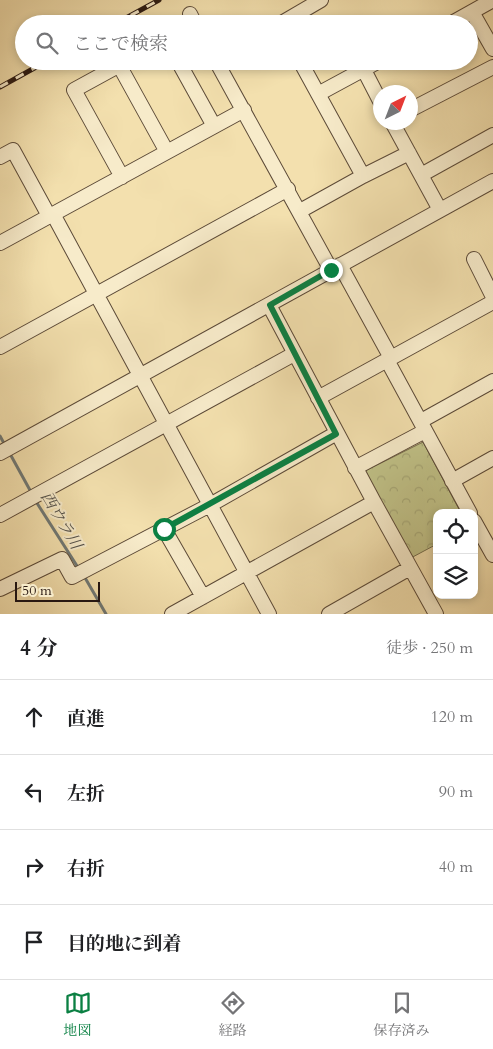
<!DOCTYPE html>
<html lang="ja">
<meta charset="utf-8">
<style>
:root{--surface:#fff;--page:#f6f6f6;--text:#202124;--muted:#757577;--line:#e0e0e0;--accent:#0b8043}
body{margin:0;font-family:Cardo,"Noto Serif JP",serif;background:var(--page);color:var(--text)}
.controls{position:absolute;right:15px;bottom:15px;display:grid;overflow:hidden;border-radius:10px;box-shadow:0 2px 8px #0003}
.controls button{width:45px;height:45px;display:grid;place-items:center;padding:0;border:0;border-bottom:1px solid var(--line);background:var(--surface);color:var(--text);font:25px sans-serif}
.compass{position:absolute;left:373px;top:85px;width:45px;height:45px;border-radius:50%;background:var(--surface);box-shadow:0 2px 8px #0003;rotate:42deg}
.scale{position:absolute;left:15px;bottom:12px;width:85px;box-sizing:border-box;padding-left:5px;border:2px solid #291811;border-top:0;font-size:14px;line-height:18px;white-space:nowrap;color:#291811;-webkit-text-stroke:4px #f7ebca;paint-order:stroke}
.stop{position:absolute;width:15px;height:15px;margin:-11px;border:4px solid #0b8043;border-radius:50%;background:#fff}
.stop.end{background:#0b8043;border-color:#fff;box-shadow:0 1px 5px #0008}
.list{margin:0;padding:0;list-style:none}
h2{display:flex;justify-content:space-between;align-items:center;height:65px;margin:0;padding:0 20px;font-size:21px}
h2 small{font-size:16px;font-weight:400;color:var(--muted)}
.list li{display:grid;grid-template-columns:32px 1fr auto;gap:15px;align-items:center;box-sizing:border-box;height:75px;padding:0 20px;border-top:1px solid var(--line)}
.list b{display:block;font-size:19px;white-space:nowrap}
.list em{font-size:16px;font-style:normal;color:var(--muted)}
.icon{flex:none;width:28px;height:28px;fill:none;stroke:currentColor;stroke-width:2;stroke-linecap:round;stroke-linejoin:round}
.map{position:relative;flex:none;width:493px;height:614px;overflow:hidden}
.search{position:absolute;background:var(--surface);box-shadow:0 2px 8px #0003;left:15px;right:15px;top:15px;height:55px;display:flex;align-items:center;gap:12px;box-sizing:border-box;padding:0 18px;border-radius:28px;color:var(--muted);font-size:19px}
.sheet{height:365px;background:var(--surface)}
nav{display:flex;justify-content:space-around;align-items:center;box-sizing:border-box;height:70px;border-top:1px solid var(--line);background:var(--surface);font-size:14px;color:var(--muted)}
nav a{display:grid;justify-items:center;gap:2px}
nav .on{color:var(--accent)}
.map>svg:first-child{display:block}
.park{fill:url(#park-crowns);stroke:#746c4c}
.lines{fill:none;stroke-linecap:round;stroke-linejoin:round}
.stream{stroke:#717975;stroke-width:3}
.minor-casing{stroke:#5c4a38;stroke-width:16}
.minor{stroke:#f7ebca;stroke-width:14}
.rail-casing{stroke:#291811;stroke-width:5}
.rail{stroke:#f7ebca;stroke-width:3;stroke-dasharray:9;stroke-linecap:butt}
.route{stroke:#0b8043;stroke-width:6}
.labels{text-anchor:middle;stroke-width:4;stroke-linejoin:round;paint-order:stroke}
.water-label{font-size:16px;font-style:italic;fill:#53514b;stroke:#f7ebca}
</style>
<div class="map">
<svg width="493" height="614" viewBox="0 0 493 614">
<defs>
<pattern id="park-crowns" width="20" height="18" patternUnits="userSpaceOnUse" patternTransform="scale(1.25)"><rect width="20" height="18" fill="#c0c187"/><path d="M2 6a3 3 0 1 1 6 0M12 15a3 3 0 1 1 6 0" fill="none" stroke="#a5a574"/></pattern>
</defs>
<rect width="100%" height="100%" fill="#f3e0ae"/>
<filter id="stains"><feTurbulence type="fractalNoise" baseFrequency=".004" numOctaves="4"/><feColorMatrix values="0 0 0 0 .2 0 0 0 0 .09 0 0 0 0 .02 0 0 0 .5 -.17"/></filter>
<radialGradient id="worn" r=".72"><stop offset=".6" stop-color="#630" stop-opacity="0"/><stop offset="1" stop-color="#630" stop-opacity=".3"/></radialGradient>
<path class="park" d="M423,442L461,513H437V544L409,559L363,472Z"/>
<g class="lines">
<path class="stream" d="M0,436L6,447
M9,452L31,492
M35,500L79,569
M84,576L106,614"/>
<defs>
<path id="minor" d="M472,12L493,49
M190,14L195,24
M280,24L321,0
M450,24L493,0
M178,61L214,126
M216,61L331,270
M119,65L167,152
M364,70L380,101
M318,94L379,61
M410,110L493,67
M392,122L440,210
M0,157L13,150L49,216
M421,175L493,135
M363,176L409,153
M122,177L74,90L127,61
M300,211L363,176L300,61
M53,214L269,614
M0,243L244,110
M474,259L493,297
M340,265L391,358
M0,347L288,189
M387,360L470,513
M318,398L493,302
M421,421L493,381
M0,453L493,181
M355,468L425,431
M452,481L493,458
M374,502L436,614
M0,515L294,354
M474,521L493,555
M164,529L203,597
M0,589L62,559L72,577L210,505L335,434
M172,614L374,502L269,305
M329,614L410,568"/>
</defs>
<use href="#minor" class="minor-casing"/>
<use href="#minor" class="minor"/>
<defs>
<path id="rail" d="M115,24L159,0
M0,87L47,61"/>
</defs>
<use href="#rail" class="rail-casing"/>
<use href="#rail" class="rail"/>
</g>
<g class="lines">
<path class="route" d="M164,529L336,434L270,305L331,270"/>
</g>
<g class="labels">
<g class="water-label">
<text transform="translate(62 520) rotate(59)" y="6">西ウラ川</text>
</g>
</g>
<rect width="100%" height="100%" filter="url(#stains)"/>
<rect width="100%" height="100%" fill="url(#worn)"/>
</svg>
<div class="controls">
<button><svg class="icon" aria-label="locate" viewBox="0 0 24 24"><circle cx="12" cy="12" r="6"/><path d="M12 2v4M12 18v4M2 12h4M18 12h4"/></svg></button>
<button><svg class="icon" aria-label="layers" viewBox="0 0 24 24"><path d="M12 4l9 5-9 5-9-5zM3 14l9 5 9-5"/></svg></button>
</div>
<svg class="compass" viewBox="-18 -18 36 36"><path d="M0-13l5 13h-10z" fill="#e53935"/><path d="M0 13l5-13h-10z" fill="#757577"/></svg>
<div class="scale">50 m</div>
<div class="stop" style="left:164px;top:529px"></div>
<div class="stop end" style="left:331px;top:270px"></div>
<div class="search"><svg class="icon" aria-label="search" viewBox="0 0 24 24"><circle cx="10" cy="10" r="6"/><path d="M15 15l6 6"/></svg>ここで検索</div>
</div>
<section class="sheet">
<h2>4 分<small>徒歩 · 250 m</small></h2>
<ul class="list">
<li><svg class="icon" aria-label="ahead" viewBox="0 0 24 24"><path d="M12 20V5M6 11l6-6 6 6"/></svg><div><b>直進</b></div><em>120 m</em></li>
<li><svg class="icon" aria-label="left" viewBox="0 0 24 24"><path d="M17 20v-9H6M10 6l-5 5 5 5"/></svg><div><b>左折</b></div><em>90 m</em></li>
<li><svg class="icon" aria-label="right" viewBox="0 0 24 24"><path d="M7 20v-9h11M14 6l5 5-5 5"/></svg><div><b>右折</b></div><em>40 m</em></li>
<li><svg class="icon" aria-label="arrive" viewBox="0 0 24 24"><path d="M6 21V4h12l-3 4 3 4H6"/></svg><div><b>目的地に到着</b></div></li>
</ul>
</section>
<nav>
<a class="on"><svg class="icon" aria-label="map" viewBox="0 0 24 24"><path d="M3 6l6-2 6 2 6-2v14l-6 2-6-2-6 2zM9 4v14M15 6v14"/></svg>地図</a>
<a><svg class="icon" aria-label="directions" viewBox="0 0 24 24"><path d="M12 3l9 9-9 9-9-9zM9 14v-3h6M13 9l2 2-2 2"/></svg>経路</a>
<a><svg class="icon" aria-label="saved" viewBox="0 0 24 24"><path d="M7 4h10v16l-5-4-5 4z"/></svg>保存済み</a>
</nav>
